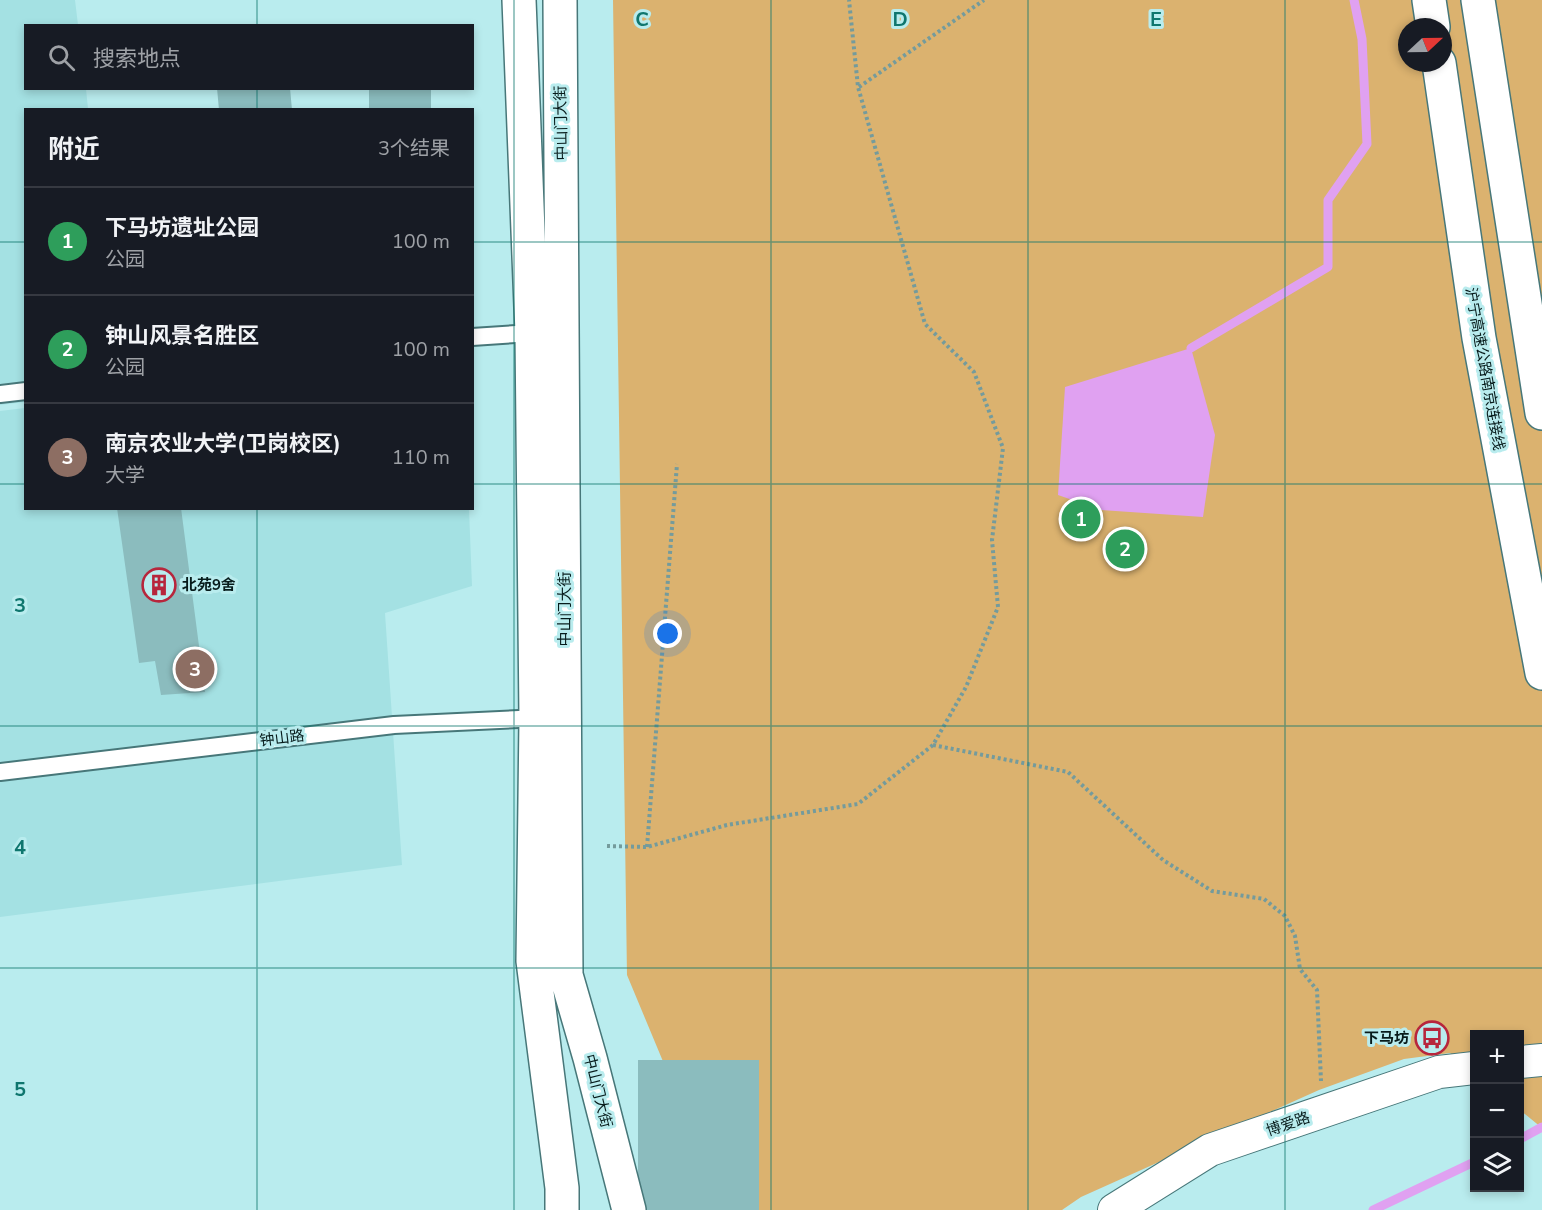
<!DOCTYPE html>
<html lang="zh">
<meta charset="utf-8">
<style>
:root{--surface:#171b24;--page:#242831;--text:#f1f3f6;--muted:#9ea1a6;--line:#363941;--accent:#d93025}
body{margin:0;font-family:"Nunito Sans","Noto Sans SC",sans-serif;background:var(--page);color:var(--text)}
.controls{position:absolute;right:18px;bottom:18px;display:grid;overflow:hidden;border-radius:0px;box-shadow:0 3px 9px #0003}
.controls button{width:54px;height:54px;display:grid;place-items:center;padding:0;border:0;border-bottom:2px solid var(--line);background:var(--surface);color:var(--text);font:30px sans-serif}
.compass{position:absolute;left:1398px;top:18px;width:54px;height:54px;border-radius:50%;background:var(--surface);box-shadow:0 3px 9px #0003;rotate:68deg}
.you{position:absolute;left:668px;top:634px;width:21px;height:21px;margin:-15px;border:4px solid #fff;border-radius:50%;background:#1a73e8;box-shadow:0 0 0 9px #1a73e833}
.badge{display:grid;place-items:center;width:39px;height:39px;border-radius:50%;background:var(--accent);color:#fff;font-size:20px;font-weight:700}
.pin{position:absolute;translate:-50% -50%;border:3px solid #fff;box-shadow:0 2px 6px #0006}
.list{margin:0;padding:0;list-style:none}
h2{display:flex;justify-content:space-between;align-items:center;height:78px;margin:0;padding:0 24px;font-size:26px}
h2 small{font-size:20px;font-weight:400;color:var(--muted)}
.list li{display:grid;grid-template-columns:39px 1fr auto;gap:18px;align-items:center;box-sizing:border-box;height:108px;padding:0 24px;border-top:2px solid var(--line)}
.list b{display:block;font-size:22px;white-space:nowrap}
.list p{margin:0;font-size:20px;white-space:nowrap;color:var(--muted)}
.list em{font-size:20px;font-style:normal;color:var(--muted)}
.icon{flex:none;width:33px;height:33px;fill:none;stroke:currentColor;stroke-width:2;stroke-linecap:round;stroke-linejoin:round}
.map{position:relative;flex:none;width:1542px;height:1210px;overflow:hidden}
.search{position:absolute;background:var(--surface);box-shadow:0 3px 9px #0003;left:24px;top:24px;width:450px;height:66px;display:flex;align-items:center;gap:15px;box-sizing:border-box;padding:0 21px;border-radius:0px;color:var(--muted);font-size:22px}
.panel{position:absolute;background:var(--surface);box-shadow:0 3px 9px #0003;left:24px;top:108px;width:450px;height:402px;border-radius:0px}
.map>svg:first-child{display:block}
.built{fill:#a4e1e3}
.green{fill:#dbb26f;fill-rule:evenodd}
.water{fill:#e0a1f1}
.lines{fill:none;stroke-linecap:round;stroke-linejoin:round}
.stream{stroke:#e0a1f1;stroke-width:9}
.building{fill:#8bbcbe}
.lane-casing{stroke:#477779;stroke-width:20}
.street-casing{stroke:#477779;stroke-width:34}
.primary-casing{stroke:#477779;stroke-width:36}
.highway-casing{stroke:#477779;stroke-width:36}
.path{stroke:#749b9c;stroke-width:4;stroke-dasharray:3 3;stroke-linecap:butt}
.lane{stroke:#fff;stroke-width:16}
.street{stroke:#fff;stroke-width:32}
.primary{stroke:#fff;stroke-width:33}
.highway{stroke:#fff;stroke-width:33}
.grid{fill:none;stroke:#0f766e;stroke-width:1.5;stroke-opacity:0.55}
.labels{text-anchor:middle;stroke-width:6;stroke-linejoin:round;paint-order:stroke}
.street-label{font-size:15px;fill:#071b1b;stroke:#b9ecee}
.poi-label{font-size:15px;font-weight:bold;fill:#071b1b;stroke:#b9ecee;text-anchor:start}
.grid-label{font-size:20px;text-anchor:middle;font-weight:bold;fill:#0f766e;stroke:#b9ecee;stroke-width:6;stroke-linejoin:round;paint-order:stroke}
</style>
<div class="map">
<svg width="1542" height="1210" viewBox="0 0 1542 1210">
<rect width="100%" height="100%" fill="#b9ecee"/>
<path class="built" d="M0,0H75L78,25L26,26V88L86,89L88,109L26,110L25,402L0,405Z
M25,408L26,508L469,509L472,586L385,613L402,865L0,917V411Z"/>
<path class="green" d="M613,0H1542V1128L1520,1110V1034H1474V1073L1450,1053L1404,1059L1319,1090L1081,1197L1062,1210H706L712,1179L627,975ZM1407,27H1443V63H1407Z"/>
<path class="water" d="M1191,348L1215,435L1203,517L1101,510L1058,495L1065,387Z"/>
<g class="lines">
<path class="stream" d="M1191,348L1328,267V200L1367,144L1362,39L1354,0
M1520,1139L1542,1127
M1373,1210L1474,1162"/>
</g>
<path class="building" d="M217,88H290L292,110H219Z
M369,88H431V110H369Z
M117,508H181L205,692L161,695L155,661L139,663Z
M638,1060H759V1210H638Z"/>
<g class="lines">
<defs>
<path id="lane" d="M472,337L532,333
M0,394L26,391
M0,772L394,725L540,718"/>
<path id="street" d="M1520,1062L1542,1060
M1114,1210L1210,1150L1439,1072L1474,1068"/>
<path id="primary" d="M519,0L532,333L536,718L533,961L562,1188V1210
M560,0L566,975L590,1058L629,1210"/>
<path id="highway" d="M1429,0L1433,27
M1478,0L1542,413
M1439,63L1479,338L1542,673"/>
</defs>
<use href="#lane" class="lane-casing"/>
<use href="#street" class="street-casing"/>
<use href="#primary" class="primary-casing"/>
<use href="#highway" class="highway-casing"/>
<path class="path" d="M859,87L984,0
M933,745L1068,772L1163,860L1212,891L1264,899L1285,916L1295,936L1300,969L1317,990L1321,1081
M607,846L647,847L727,825L858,804L933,745L966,687L998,607L992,540L1003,448L974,372L925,324L858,87L849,0
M647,847L677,464"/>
<use href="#lane" class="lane"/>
<use href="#street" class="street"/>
<use href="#primary" class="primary"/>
<use href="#highway" class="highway"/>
</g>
<path class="grid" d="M257,0V26M514,0V1210M771,0V1210M1028,0V1210M1285,0V1210M257,88V110M0,242H26M472,242H1542M0,484H26M472,484H1542M257,508V1210M0,726H1542M0,968H1542"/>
<defs>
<symbol id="building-ring" viewBox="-11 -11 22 22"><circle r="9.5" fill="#b9ecee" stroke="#b7263c" stroke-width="1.5"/><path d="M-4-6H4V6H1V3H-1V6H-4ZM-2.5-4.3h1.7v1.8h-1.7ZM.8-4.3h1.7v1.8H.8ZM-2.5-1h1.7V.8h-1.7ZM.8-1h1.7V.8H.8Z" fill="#b7263c"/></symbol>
<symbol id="bus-ring" viewBox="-11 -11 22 22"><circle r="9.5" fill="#b9ecee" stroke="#b7263c" stroke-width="1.5"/><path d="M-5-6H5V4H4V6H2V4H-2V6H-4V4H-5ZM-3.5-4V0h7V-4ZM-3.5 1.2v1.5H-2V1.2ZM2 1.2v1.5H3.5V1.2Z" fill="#b7263c"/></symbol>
</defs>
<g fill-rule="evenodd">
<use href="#building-ring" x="140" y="566" width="38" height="38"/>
<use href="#bus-ring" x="1413" y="1019" width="38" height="38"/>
</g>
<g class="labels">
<g class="street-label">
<text transform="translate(561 123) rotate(-91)" y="5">中山门大街</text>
<text transform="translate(1485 369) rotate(80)" y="5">沪宁高速公路南京连接线</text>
<text transform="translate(565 609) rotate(-90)" y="5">中山门大街</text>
<text transform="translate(282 738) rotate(-7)" y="5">钟山路</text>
<text transform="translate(598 1091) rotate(76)" y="5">中山门大街</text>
<text transform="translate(1288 1124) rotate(-19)" y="5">博爱路</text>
</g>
<g class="poi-label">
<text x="182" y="590">北苑9舍</text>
<text x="1409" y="1043" text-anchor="end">下马坊</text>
</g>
</g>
<g class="grid-label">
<text x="642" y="26">C</text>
<text x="900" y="26">D</text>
<text x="1156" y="26">E</text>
<text x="20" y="612">3</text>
<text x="20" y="854">4</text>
<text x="20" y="1096">5</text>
</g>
</svg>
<div class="controls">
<button>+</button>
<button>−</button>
<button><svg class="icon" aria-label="layers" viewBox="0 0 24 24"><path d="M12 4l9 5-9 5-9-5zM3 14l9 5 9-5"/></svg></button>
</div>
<svg class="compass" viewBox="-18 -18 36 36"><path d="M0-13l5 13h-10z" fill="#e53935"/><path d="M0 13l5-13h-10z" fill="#9ea1a6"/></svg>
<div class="you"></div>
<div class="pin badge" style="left:1081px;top:519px;background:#2e9e5b">1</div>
<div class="pin badge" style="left:1125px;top:549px;background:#2e9e5b">2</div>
<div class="pin badge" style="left:195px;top:669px;background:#8d6e63">3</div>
<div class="search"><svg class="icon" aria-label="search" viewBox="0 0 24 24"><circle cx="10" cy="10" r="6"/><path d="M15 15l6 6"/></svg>搜索地点</div>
<section class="panel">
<h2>附近<small>3个结果</small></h2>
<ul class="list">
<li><span class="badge" style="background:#2e9e5b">1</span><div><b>下马坊遗址公园</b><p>公园</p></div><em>100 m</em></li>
<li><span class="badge" style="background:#2e9e5b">2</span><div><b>钟山风景名胜区</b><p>公园</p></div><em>100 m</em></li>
<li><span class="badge" style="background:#8d6e63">3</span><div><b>南京农业大学(卫岗校区)</b><p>大学</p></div><em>110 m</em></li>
</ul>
</section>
</div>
